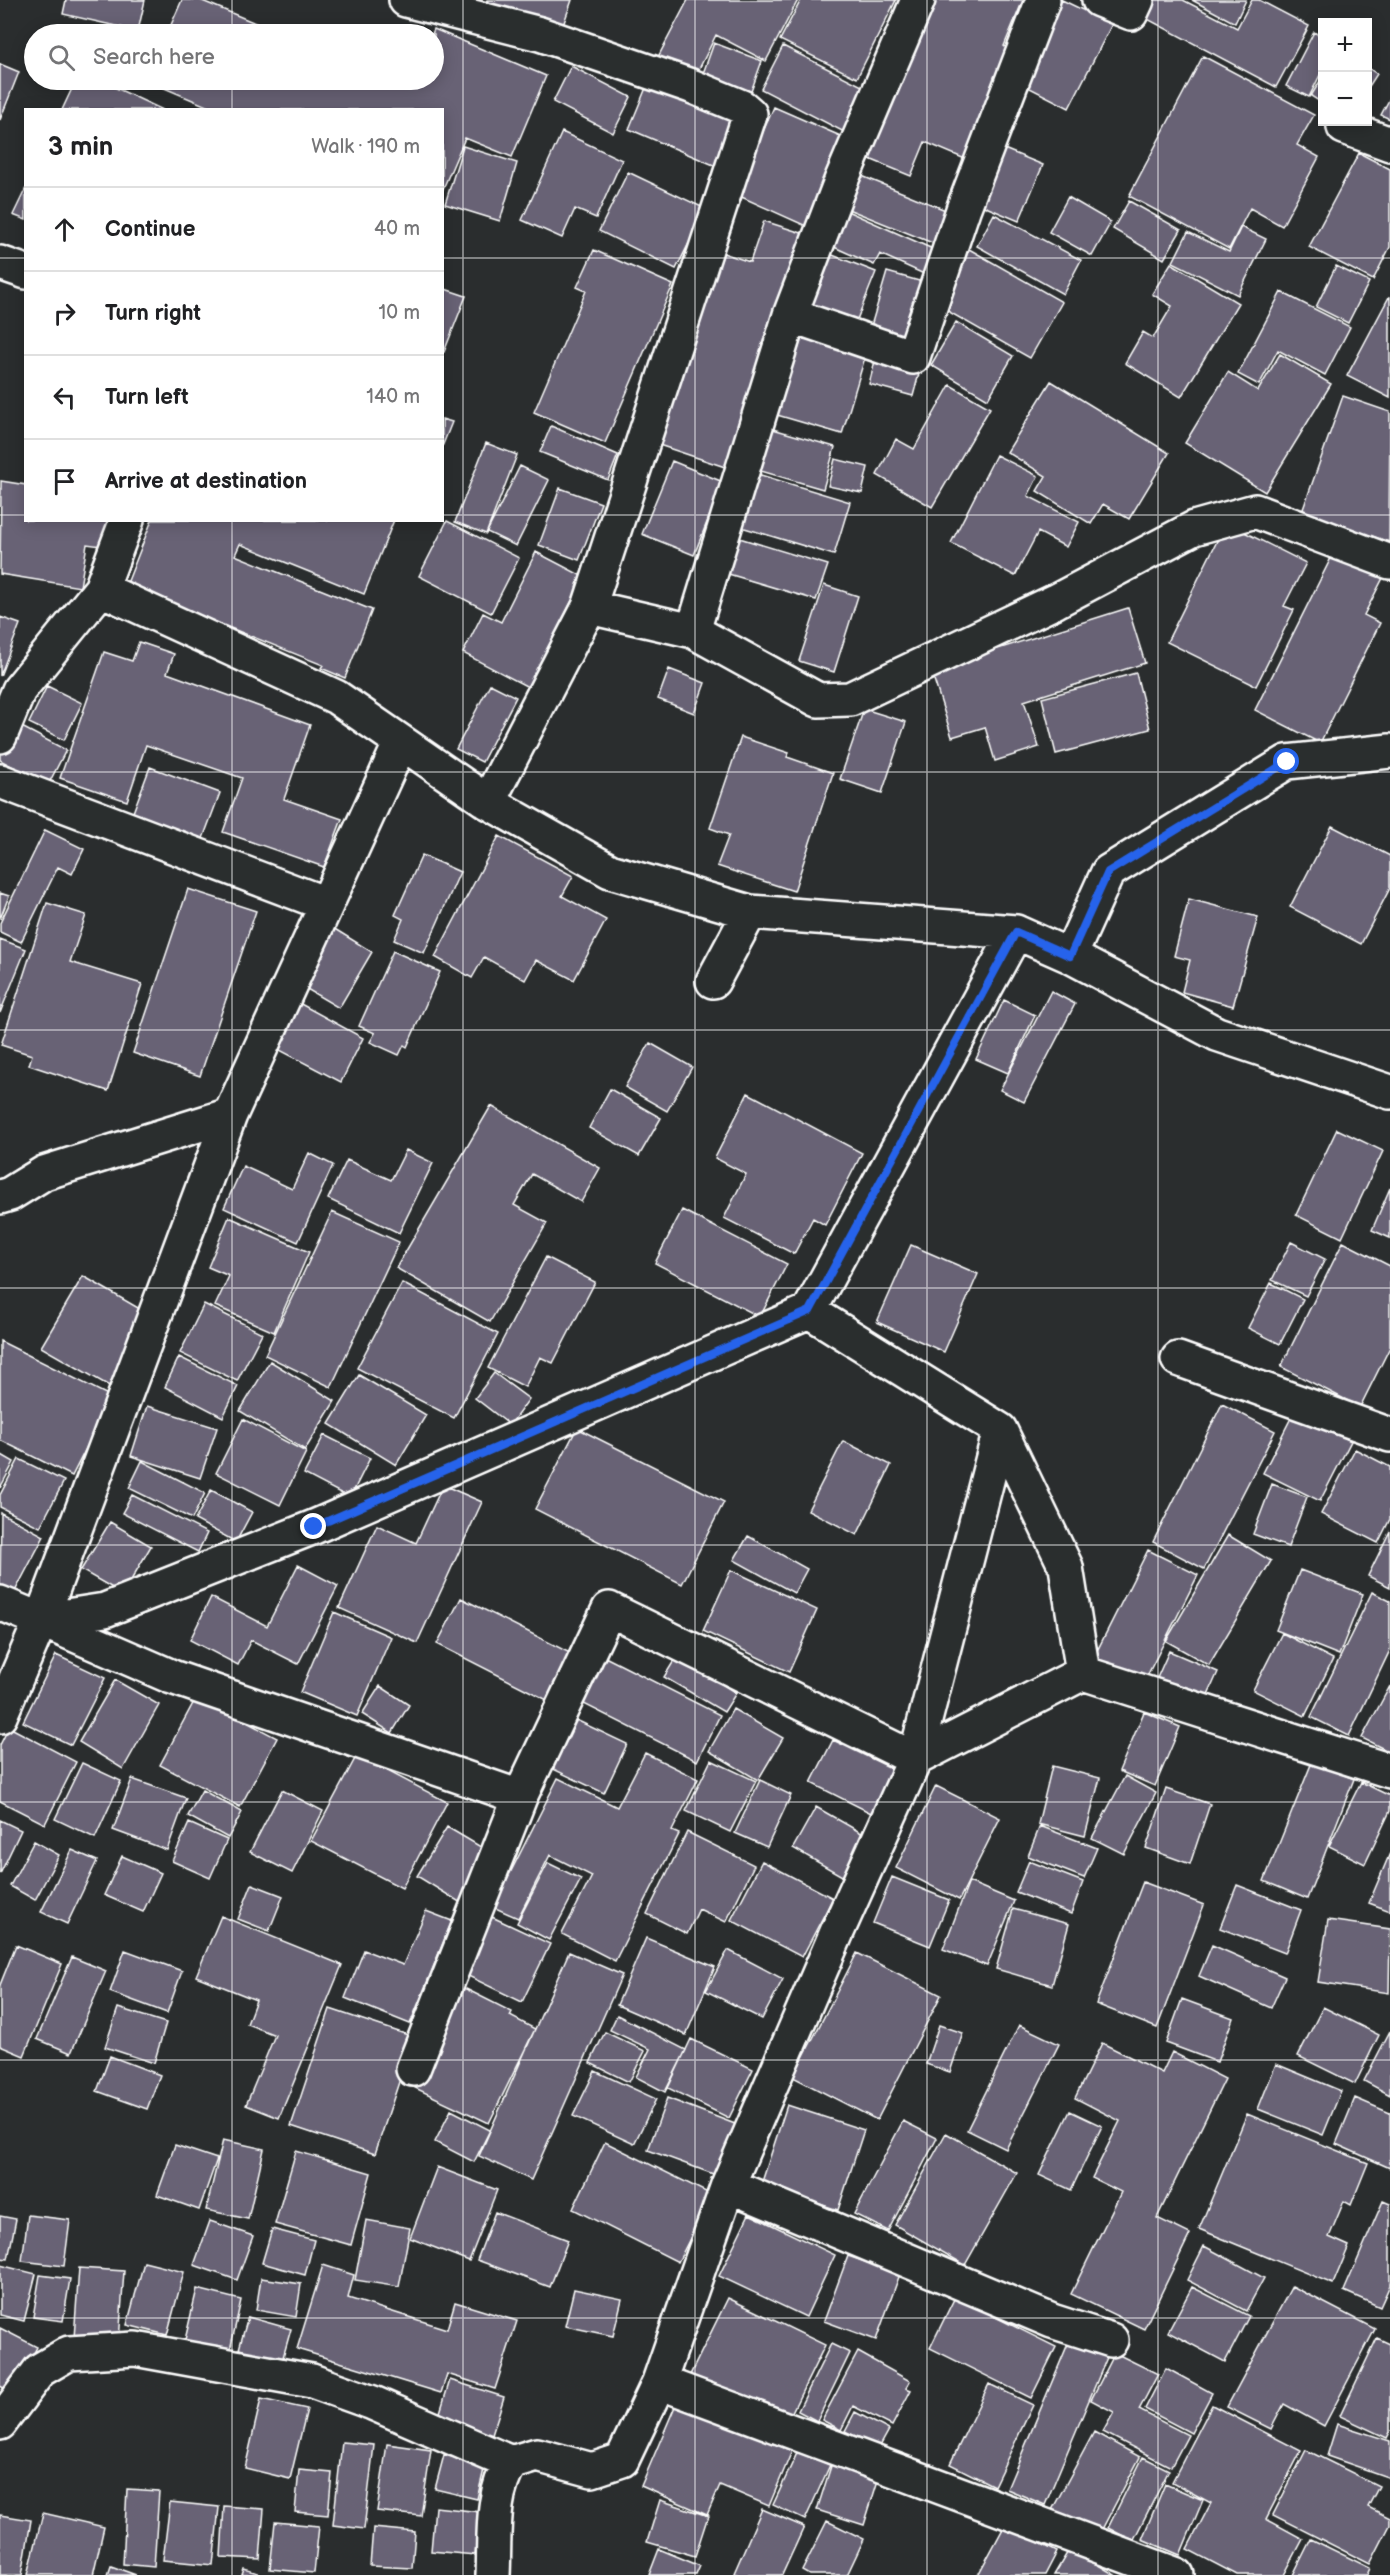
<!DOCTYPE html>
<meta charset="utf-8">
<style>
:root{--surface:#fff;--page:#f6f6f6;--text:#202124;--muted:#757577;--line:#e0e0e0}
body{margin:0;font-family:"Balsamiq Sans",sans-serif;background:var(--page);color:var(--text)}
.controls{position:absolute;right:18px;top:18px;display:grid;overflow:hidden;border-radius:0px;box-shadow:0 3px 15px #0003}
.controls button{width:54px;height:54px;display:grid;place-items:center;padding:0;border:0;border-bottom:2px solid var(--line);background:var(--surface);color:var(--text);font:30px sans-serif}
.stop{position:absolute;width:18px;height:18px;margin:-14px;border:4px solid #2563eb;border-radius:50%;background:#fff}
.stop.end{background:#2563eb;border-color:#fff;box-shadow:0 2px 6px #0008}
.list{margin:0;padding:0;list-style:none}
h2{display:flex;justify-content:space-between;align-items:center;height:78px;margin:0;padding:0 24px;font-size:26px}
h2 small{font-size:20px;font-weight:400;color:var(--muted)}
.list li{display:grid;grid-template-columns:39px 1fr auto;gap:18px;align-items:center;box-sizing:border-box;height:84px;padding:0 24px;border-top:2px solid var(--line)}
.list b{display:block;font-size:22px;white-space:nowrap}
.list em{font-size:20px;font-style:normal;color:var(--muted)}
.icon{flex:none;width:33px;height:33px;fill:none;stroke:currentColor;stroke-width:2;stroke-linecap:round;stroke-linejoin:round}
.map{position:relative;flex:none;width:1390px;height:2575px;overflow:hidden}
.search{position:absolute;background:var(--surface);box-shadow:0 3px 15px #0003;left:24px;top:24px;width:420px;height:66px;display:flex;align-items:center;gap:15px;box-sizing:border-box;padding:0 21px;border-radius:33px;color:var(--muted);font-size:22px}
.panel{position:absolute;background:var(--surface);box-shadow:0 3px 15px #0003;left:24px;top:108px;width:420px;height:414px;border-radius:0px}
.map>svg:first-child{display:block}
.building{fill:#676274;stroke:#fff;stroke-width:1.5}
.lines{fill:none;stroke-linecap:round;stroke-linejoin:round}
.street-casing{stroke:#fff;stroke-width:38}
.street{stroke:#2a2d2e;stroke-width:33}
.route{stroke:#2563eb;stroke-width:8}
.grid{fill:none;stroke:#fff;stroke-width:1.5;stroke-opacity:0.55}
</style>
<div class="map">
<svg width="1390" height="2575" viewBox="0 0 1390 2575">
<rect width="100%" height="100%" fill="#2a2d2e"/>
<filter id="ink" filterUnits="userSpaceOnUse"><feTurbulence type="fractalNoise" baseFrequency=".0167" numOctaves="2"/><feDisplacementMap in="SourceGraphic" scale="12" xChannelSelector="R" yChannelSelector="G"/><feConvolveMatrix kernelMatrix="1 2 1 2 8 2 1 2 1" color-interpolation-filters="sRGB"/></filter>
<g filter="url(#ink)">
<path class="building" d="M66,0H145L138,31L63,14Z
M182,0H200L282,34H167Z
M487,0H572L561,31L485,5Z
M688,0H798L766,61L716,35L694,79L657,59Z
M801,0H896L857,78L780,40Z
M927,0H1023L1004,46L1012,49L965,159L925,142L911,176L860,155Z
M1062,0L1112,24L1069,108L1020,83Z
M1145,0H1183L1237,28L1252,0H1259L1309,26L1276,87L1138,14Z
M1192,0H1246L1235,23Z
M434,29L546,76L512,157L465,138L442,191V110H216L148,81L390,80L409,88L413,80H434V34H432Z
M1314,32L1322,37V71L1309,97L1286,86Z
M714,43L762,61L749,97L701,79Z
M783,46L868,89L846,133L761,89Z
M1203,56L1314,115L1297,145L1319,157L1282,226L1250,208L1229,249L1129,196Z
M0,64L19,72L0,120Z
M571,66L631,97L613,133L553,102Z
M1368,68L1377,74L1368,88Z
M650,78L745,119L723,169L629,129Z
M1322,78V103L1311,96Z
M76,80H99L163,110H62Z
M1390,98V119L1381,115Z
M774,107L845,138L806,226L735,194Z
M562,132L622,160L596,218L575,209L562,238L522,220Z
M463,146L517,163L500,221L445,204Z
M997,146L1043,165L1019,221L974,202Z
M1359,153L1390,169V247L1373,280L1309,247Z
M628,172L706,209L676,269L599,231Z
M852,172L948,211L935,244L838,205Z
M26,188V220L13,215Z
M1068,197L1111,222L1092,256L1049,232Z
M1129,201L1181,230L1164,259L1113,229Z
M838,207L935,250L924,274L880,254L874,265L823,242Z
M994,214L1081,260L1063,294L977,246Z
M764,221L808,235L776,317L725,467L644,440L708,248L750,262Z
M1241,227L1266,239L1238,295L1173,262L1188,232L1229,252Z
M969,249L1062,302L1030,358L937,305Z
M594,250L673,285L605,443L534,412L586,291L577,287Z
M822,251L876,272L856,322L803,301Z
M1171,263L1238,303L1181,397L1125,363L1143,332L1153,338L1172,306L1152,294Z
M1336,266L1369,282L1348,323L1316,307Z
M887,272L930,284L913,339L871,326Z
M442,288L466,296L444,352L442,351Z
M1281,292L1350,327L1325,375L1278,350L1259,385L1238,374Z
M1389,297H1390V398L1347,376Z
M956,322L1013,356L988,399L931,365Z
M803,334L866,354L842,434L777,415Z
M1280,354L1331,384L1265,492L1185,443L1228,372L1258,391Z
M876,357L920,370L913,396L869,384Z
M1051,381L1169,453L1129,519L1103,504L1091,524L1037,491L1046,476L1007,452Z
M950,385L990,408L932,507L877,475L896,439L914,449Z
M1343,396L1390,412L1389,542L1302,512Z
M442,419L452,422L442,447Z
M551,426L618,455L608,480L540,452Z
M766,427L835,447L823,489L754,469Z
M486,443L517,455L486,534L455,522Z
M996,455L1038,476L1028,496L1079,522L1066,547L1038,532L1015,576L951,543Z
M835,459L868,467L862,493L828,486Z
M672,461L723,482L694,555L642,534Z
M520,466L549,480L516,546L487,532Z
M754,473L850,502L834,555L738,526Z
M1,481L26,485V520H111L108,547L87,544L80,587L0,574Z
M560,488L601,503L579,560L539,545Z
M152,520H394L364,594L240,544L235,555L372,610L345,678L321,668L323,665L126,586Z
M447,521L519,558L491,613L419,576Z
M1226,523L1306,563L1284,606L1294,610L1256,686L1167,642Z
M736,537L828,565L816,600L725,573Z
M536,552L584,577L528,687L463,653L483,613L501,622Z
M1334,552L1384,576L1364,615L1380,623L1320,743L1255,710Z
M824,585L858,596L834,672L799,661Z
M1128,608L1145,663L1024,701L1039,747L995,761L985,727L952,737L931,670Z
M0,617L20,624L0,676Z
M139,642L174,654L167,673L310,725L284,799L342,819L324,867L223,832L242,778L146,745L127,801L60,778L104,652L132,661Z
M669,669L705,683L694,713L658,699Z
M1136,673L1150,729L1056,754L1042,698Z
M490,684L516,697L482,762L456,749Z
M47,686L82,703L64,740L29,723Z
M864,709L906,722L882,793L840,779Z
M16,724L66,750L48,785L0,760V754Z
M741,737L789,753L787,757L833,773L794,891L717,866L729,835L710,828Z
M150,767L220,793L202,841L132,815Z
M1332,826L1390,856V888L1361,944L1290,907Z
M45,830L84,849L72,874L58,867L21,942L0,932V923Z
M499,836L573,876L562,896L606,920L574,980L536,960L525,980L484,957L472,978L435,957Z
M422,855L460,872L424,953L394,940L403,919L395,915Z
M188,889L256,911L200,1076L133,1053Z
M0,893L9,896L0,919Z
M1189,899L1258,917L1233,1006L1182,992L1190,960L1174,956Z
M47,903L86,915L70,962L142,984L108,1091L29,1065L32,1055L1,1045Z
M333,928L372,952L339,1008L300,985Z
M0,939L26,949L0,1013Z
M393,951L440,972L407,1047L404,1045L399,1055L370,1042L375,1033L359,1026Z
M1051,991L1075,1004L1024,1102L1000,1090Z
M1004,1000L1035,1015L1008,1073L976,1059Z
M297,1002L363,1038L341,1082L274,1047Z
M650,1043L692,1067L667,1111L625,1087Z
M610,1089L661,1118L639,1156L589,1128Z
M748,1093L862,1153L825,1225L813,1218L794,1254L724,1218L746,1174L715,1158Z
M491,1106L600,1168L581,1202L532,1174L514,1205L547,1223L490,1322L396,1268Z
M1337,1129L1383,1151L1342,1238L1296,1215Z
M406,1150L433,1163L399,1233L328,1199L347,1160L391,1180Z
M309,1153L333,1165L298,1242L224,1208L243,1166L292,1189Z
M1390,1188V1238L1372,1230Z
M682,1210L787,1264L760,1317L655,1263Z
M332,1212L399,1242L331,1387L265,1355Z
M229,1217L309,1252L274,1332L215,1306L229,1276L208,1267Z
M1291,1242L1325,1259L1306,1296L1272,1280Z
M1343,1242L1390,1266V1347L1360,1407L1281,1367Z
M911,1245L978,1274L944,1352L877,1322Z
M546,1257L595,1282L553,1363L540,1357L525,1387L488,1368Z
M83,1276L152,1316L111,1387L41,1347Z
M402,1283L498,1334L454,1418L357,1368Z
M1271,1283L1303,1299L1280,1344L1248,1328Z
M204,1304L262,1333L237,1381L180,1353Z
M0,1341L112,1397L72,1476L0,1440Z
M179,1357L238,1386L223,1417L165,1387Z
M270,1361L335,1401L305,1450L240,1411Z
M494,1373L529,1399L510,1425L475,1398Z
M359,1375L426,1415L396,1465L329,1424Z
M1222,1404L1275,1431L1204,1569L1153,1542Z
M147,1406L217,1428L200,1478L131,1456Z
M1294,1412L1351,1441L1320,1501L1263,1473Z
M243,1419L306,1452L280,1505L216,1473Z
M577,1428L724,1502L682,1584L535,1509Z
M324,1435L370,1458L350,1498L304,1474Z
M843,1441L891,1465L857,1535L808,1510Z
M1355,1449L1390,1467V1519L1378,1543L1321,1514Z
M0,1454L14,1462L0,1488Z
M19,1459L64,1481L40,1527L0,1507V1495Z
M142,1461L205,1493L192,1519L129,1488Z
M1272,1484L1307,1497L1288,1547L1253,1534Z
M443,1485L482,1502L417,1643L339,1608L377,1525L416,1543Z
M211,1490L252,1512L236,1542L195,1520Z
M132,1495L207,1533L198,1552L122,1513Z
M1,1513L44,1536L11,1599L0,1593Z
M110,1522L151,1546L123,1594L81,1570Z
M1390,1531V1587L1368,1576Z
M1228,1535L1271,1561L1209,1665L1166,1641Z
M748,1536L807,1569L794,1593L734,1560Z
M1148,1550L1198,1575L1144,1682L1094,1657Z
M298,1565L338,1586L298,1664L251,1640L238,1665L190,1640L211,1597L267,1626Z
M731,1570L817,1610L789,1672L703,1631Z
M1300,1570L1363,1594L1339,1655L1276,1630Z
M1372,1592L1390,1601V1650L1349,1736L1311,1717Z
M461,1598L572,1654L549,1701L437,1644Z
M334,1612L391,1637L357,1716L300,1692Z
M1282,1633L1333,1659L1305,1716L1253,1690Z
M1169,1651L1218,1672L1206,1699L1157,1678Z
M56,1655L105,1678L71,1745L23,1722Z
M677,1656L736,1693L724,1712L664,1677Z
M605,1657L720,1715L697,1761L582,1703Z
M115,1680L159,1705L123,1769L79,1742Z
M380,1686L409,1705L392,1733L362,1714Z
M1390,1686V1752L1362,1738Z
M197,1696L277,1738L240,1807L160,1765Z
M733,1709L783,1738L758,1780L709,1751Z
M1144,1712L1180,1727L1155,1786L1119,1771Z
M574,1719L627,1744L604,1793L551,1768Z
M9,1727L76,1762L45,1824L0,1801V1745Z
M833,1740L893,1769L871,1813L811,1783Z
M645,1753L698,1779L672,1831L679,1834L615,1961L562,1934L592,1876L550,1855L518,1918L493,1907L558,1778L617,1807Z
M357,1755L447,1802L402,1888L311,1841Z
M711,1760L756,1781L730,1832L686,1811Z
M1312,1762L1354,1779L1307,1899L1264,1881Z
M82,1763L121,1781L95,1838L55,1819Z
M1052,1766L1100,1778L1085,1836L1038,1824Z
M1125,1776L1156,1793L1124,1854L1092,1838Z
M132,1779L186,1798L167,1850L113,1830Z
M760,1780L791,1795L767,1847L735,1833Z
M1361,1782L1390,1796V1811L1365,1864L1329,1846Z
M936,1786L1000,1818L959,1900L896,1868Z
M1166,1789L1210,1804L1190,1864L1146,1848Z
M202,1790L242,1812L228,1838L188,1816Z
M282,1790L323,1811L292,1873L250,1852Z
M816,1807L872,1839L849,1880L793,1848Z
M0,1820L21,1830L0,1874Z
M189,1823L227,1840L210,1878L172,1861Z
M1040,1826L1097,1848L1084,1878L1028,1856Z
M447,1827L491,1853L461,1903L417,1876Z
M687,1832L754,1865L726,1922L699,1909L687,1934L647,1914Z
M34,1841L59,1855L35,1900L10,1886Z
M72,1850L97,1861L67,1924L41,1912Z
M1390,1853V1911L1369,1903Z
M122,1856L161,1873L143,1912L104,1895Z
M762,1861L833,1898L802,1957L731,1920Z
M1029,1861L1083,1882L1071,1914L1016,1892Z
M548,1863L581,1879L549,1940L517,1923Z
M892,1877L949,1900L930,1946L873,1923Z
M969,1882L1014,1901L987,1966L943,1949Z
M1143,1882L1204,1905L1157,2028L1096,2004Z
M252,1884L283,1896L269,1931L238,1919Z
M1237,1885L1301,1910L1285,1953L1220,1928Z
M1013,1909L1069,1924L1052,1985L996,1969Z
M426,1911L452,1921L410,2024L345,1998L364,1950L403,1965Z
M221,1916L342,1965L279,2118L246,2105L275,2035L247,2024L256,2000L196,1976Z
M492,1917L550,1944L522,2002L464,1974Z
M1328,1920L1390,1929L1389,1993L1318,1982Z
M646,1938L715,1967L686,2035L617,2005Z
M16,1945L62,1964L24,2056L0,2046V1985Z
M1212,1945L1285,1977L1271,2008L1199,1976Z
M125,1950L182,1971L167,2013L110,1992Z
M728,1950L783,1979L762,2019L706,1991Z
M569,1952L622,1975L531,2180L479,2156Z
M857,1953L941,1995L877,2120L793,2077Z
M72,1957L106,1971L71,2053L37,2039Z
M462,1987L512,2012L510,2016L535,2029L489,2123L413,2087Z
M1182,1999L1233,2018L1217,2062L1166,2043Z
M1323,2007L1379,2035L1355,2084L1298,2056Z
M118,2008L166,2023L154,2063L105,2047Z
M330,2009L414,2037L375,2154L291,2126Z
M617,2015L686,2050L665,2092L636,2077L650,2049L610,2030Z
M939,2025L963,2033L950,2072L926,2064Z
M1019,2025L1059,2044L1006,2149L967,2130Z
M1390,2031V2095L1364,2081Z
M605,2032L645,2051L629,2082L590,2063Z
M691,2039L753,2069L729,2118L668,2088Z
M1102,2043L1162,2073L1172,2052L1225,2079L1157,2218L1190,2234L1144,2329L1071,2294L1121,2192L1092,2178L1120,2121L1075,2098Z
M110,2056L160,2075L147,2109L97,2091Z
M1276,2064L1341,2091L1323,2135L1258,2109Z
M595,2071L656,2099L634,2144L573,2116Z
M667,2098L735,2124L716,2175L648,2150Z
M1355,2098L1390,2113V2168L1336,2144Z
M787,2105L864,2130L838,2210L761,2185Z
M451,2110L490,2130L474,2162L435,2142Z
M1070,2111L1102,2126L1071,2190L1039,2175Z
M1247,2114L1368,2163L1351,2205L1344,2201L1329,2237L1349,2246L1333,2284L1199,2229Z
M903,2121L937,2138L888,2231L854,2214Z
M946,2133L1017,2173L965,2265L895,2225Z
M223,2140L264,2149L248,2219L206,2210Z
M605,2142L712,2195L678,2262L573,2209Z
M175,2145L217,2159L199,2210L157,2195Z
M296,2151L371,2173L351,2245L275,2224Z
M437,2167L497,2190L469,2261L410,2238Z
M1383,2201L1390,2204V2285L1380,2307L1344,2291Z
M495,2212L568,2240L550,2287L477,2260Z
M749,2214L835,2255L806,2317L719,2276Z
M28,2215L70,2220L64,2266L22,2261Z
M0,2216L16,2219L8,2259L0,2258Z
M366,2220L410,2228L399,2287L355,2280Z
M210,2221L253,2236L237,2280L194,2265Z
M272,2229L314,2240L305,2275L262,2263Z
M1204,2246L1264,2278L1246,2311L1187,2280Z
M848,2256L900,2274L876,2340L824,2321Z
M144,2262L184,2272L167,2335L127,2325Z
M0,2265L36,2274L24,2321L0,2315Z
M323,2265L354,2275L348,2298L447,2329L455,2302L517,2321L495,2389L447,2374L441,2393L297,2349Z
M79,2268L124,2271L119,2341L74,2338Z
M40,2275L70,2279L63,2321L33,2317Z
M261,2278L301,2284L296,2317L256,2310Z
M1292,2286L1375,2329L1324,2426L1284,2404L1271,2429L1227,2407Z
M1192,2287L1249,2316L1225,2362L1168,2332Z
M197,2289L241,2300L229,2355L184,2344Z
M574,2289L622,2299L613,2336L565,2326Z
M955,2297L1056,2347L1031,2398L930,2348Z
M728,2298L825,2345L786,2424L689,2377Z
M248,2317L291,2329L282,2361L239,2349Z
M0,2328L37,2347L13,2393L0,2386Z
M1377,2338L1390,2344V2432L1387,2438L1340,2416Z
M1070,2339L1108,2355L1045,2505L1007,2489Z
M831,2344L850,2353L817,2421L798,2411Z
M858,2352L910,2381L906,2388L911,2390L892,2426L853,2406L841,2430L822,2420Z
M1115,2353L1158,2374L1139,2410L1188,2435L1171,2467L1103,2432L1114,2412L1091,2400Z
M1166,2368L1212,2393L1191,2433L1145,2409Z
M450,2380L504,2397L492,2435L438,2419Z
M989,2384L1033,2405L994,2486L950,2464Z
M261,2399L307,2409L290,2479L245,2468Z
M676,2404L792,2451L769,2506L720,2485L707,2515L641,2486Z
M1212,2405L1301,2451L1266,2519L1303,2539L1284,2575H1237L1187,2549L1211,2503L1172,2482Z
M855,2412L889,2430L879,2448L845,2431Z
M1337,2424L1390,2441V2478L1327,2456Z
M1094,2432L1140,2457L1099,2535L1052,2510Z
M342,2442L374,2445L364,2529L333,2525Z
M387,2444L431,2450L421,2516L377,2511Z
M1306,2450L1379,2486L1368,2507L1390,2518V2525L1370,2564L1273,2515Z
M798,2451L830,2465L805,2520L773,2505Z
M444,2455L485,2465L477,2499L435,2489Z
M1143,2457L1169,2470L1133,2541L1108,2528Z
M832,2463L879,2477L864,2525L817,2510Z
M299,2470L332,2473L328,2515L295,2512Z
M1165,2484L1203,2500L1180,2555L1142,2539Z
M127,2489L159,2491L154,2567L123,2564Z
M660,2500L708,2516L695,2556L647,2542Z
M170,2502L219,2507L213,2565L163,2560Z
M224,2506L264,2509L260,2559L221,2557Z
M435,2507L480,2512L475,2555L431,2551Z
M762,2509L804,2527L782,2575H739L734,2573Z
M43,2513L104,2527L93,2575H28Z
M0,2515L31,2520L22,2575H0Z
M827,2521L864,2539L847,2575H809L802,2571Z
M275,2522L319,2526L314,2573L270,2569Z
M1005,2525L1057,2552L1045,2575H978Z
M373,2528L415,2532L412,2568L370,2566Z
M1311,2539L1370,2568L1367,2575H1293Z
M1070,2548L1115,2575H1054Z
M659,2549L700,2566L696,2575H649Z
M111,2566L136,2575H108Z
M244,2569L265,2575H242Z"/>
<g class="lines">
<defs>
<path id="street" d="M406,0L540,34L691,86L742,107L750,114L589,607L488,802
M1099,0L1131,13L1137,0
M1344,127L1390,144
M0,263L26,272
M790,315L913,357L964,207L1043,0
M101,589L336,697L488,802L610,871L750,912L1016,932L1070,956L1217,1034L1390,1092
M589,607L693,631L818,700L850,699L1056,601L1194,528L1255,511L1390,562
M693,631L790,315L841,181L918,0
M0,736L19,690L101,589L127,520
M0,781L326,904
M1070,956L1108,872L1287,762L1390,751
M713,981L750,912
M0,1197L10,1194L44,1173L230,1115L401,742
M1178,1359L1390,1435
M1000,1430L1066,1567L1083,1673
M0,1603L41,1620L0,1716
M41,1620L230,1115
M520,1797L172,1677L41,1620L105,1610L314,1527L809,1311L1016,932
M413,2069L520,1797L609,1609L915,1759L1083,1673L1390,1771
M728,2185L1052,2321L1111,2340
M659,2382L728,2185L837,1932L915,1759L1000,1430L809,1311
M0,2423L40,2370L69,2353L135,2349L312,2381L373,2403L511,2463L537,2455L592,2470L622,2460L659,2382L1177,2575
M493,2575C495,2539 490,2494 511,2463"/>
</defs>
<use href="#street" class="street-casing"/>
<use href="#street" class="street"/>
</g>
</g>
<g class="lines" filter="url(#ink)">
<path class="route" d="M314,1527L810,1311L1016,932L1070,956L1108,872L1287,762"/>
</g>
<path class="grid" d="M232,0V34M463,0V2575M695,0V2575M927,0V2575M1158,0V2575M232,80V110M0,258H26M442,258H1390M0,515H26M442,515H1390M232,520V2575M0,772H1390M0,1030H1390M0,1288H1390M0,1545H1390M0,1802H1390M0,2060H1390M0,2318H1390"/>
</svg>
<div class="controls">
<button>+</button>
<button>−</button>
</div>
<div class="stop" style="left:1287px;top:762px"></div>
<div class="stop end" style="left:314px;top:1527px"></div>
<div class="search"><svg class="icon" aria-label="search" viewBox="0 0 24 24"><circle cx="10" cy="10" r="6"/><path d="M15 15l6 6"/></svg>Search here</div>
<section class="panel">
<h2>3 min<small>Walk · 190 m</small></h2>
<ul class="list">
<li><svg class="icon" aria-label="ahead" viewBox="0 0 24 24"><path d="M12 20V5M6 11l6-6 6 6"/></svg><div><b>Continue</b></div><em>40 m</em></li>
<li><svg class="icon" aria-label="right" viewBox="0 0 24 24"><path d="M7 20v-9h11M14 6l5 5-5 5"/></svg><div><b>Turn right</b></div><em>10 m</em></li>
<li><svg class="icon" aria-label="left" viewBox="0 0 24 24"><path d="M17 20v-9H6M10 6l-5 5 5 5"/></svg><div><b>Turn left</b></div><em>140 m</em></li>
<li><svg class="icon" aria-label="arrive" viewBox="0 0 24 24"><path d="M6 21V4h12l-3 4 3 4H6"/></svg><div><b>Arrive at destination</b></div></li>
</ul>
</section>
</div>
